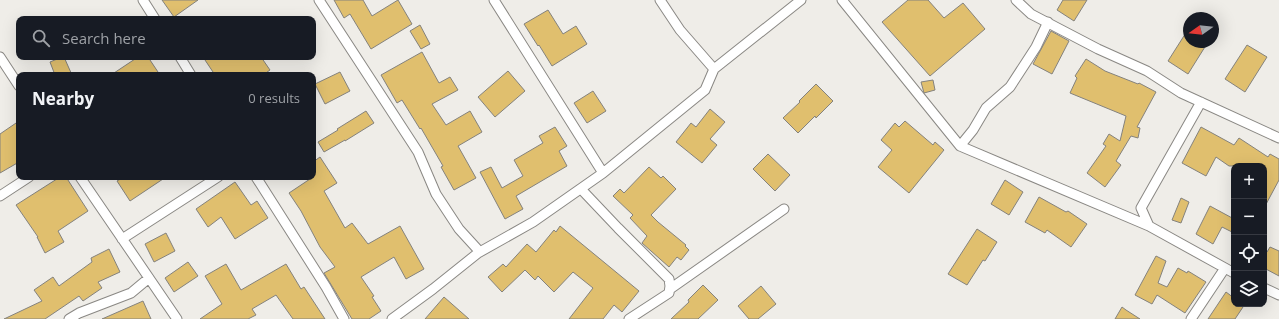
<!DOCTYPE html>
<meta charset="utf-8">
<style>
:root{--surface:#171b24;--page:#242831;--text:#f1f3f6;--muted:#9ea1a6;--line:#363941}
body{margin:0;font-family:"Open Sans",sans-serif;background:var(--page);color:var(--text)}
.controls{position:absolute;right:12px;bottom:12px;display:grid;overflow:hidden;border-radius:8px;box-shadow:0 4px 16px #0002}
.controls button{width:36px;height:36px;display:grid;place-items:center;padding:0;border:0;border-bottom:1px solid var(--line);background:var(--surface);color:var(--text);font:20px sans-serif}
.compass{position:absolute;left:1183px;top:12px;width:36px;height:36px;border-radius:50%;background:var(--surface);box-shadow:0 4px 16px #0002;rotate:255deg}
.list{margin:0;padding:0;list-style:none}
h2{display:flex;justify-content:space-between;align-items:center;height:52px;margin:0;padding:0 16px;font-size:17px}
h2 small{font-size:13px;font-weight:400;color:var(--muted)}
.icon{flex:none;width:22px;height:22px;fill:none;stroke:currentColor;stroke-width:2;stroke-linecap:round;stroke-linejoin:round}
.map{position:relative;flex:none;width:1279px;height:319px;overflow:hidden}
.search{position:absolute;background:var(--surface);box-shadow:0 4px 16px #0002;left:16px;top:16px;width:300px;height:44px;display:flex;align-items:center;gap:10px;box-sizing:border-box;padding:0 14px;border-radius:8px;color:var(--muted);font-size:15px}
.panel{position:absolute;background:var(--surface);box-shadow:0 4px 16px #0002;left:16px;top:72px;width:300px;height:108px;border-radius:8px}
.map>svg:first-child{display:block}
.building{fill:#e0bf6e;stroke:#84827d}
.lines{fill:none;stroke-linecap:round;stroke-linejoin:round}
.minor-casing{stroke:#8a8884;stroke-width:11}
.minor{stroke:#fff;stroke-width:9}
</style>
<div class="map">
<svg width="1279" height="319" viewBox="0 0 1279 319">
<rect width="100%" height="100%" fill="#efede8"/>
<path class="building" d="M162,0H198L174,17Z
M334,0H363L372,16L398,0L412,24L371,49L350,14L344,18Z
M908,0H928L944,18L963,3L985,29L930,76L882,22Z
M1063,0H1087L1074,21L1057,10Z
M548,10L563,34L576,26L587,44L552,66L539,45L538,46L524,24Z
M420,25L430,44L421,49L410,31Z
M1189,28V42H1208L1188,74L1168,61Z
M1051,31L1069,41L1052,74L1033,64Z
M1247,45L1267,57L1245,92L1225,79Z
M422,52L439,83L450,77L458,90L432,104L446,125L470,111L482,132L458,146L476,178L454,190L441,167L443,166L421,128L420,129L402,100L397,103L381,75Z
M62,57H64L72,75H55L50,62Z
M138,57H148L160,75H111Z
M203,57H261L270,70L263,75H215Z
M1086,59L1105,71L1138,84L1139,83L1156,92L1137,127L1140,128L1138,138L1131,136L1116,161L1121,165L1105,187L1087,173L1106,146L1103,144L1109,134L1120,141L1126,116L1070,93L1077,78L1075,76Z
M508,71L525,91L495,117L478,97Z
M340,72L350,91L325,104L315,84Z
M933,80L935,90L924,93L921,82Z
M816,84L833,101L816,118L815,116L798,133L783,118L800,102L799,101Z
M593,91L606,111L587,123L574,103Z
M710,109L725,122L710,139L717,145L702,163L676,142L691,123L696,127Z
M366,111L374,123L345,141V140L324,152L318,142L338,130L337,129Z
M19,121V162L0,173V134Z
M905,121L933,145L935,142L944,150L909,193L878,167L892,150L881,140L895,123L899,127Z
M555,127L567,146L559,151L567,166L516,196L523,209L505,219L480,172L491,167L502,188L523,176L514,160L543,143L539,136Z
M1201,127L1234,145L1239,138L1268,157L1270,154L1279,159V180L1264,208V166H1229L1216,157L1206,176L1182,163Z
M768,154L790,175L775,191L753,169Z
M320,157L337,183L324,191L345,228L352,223L368,244L400,226L424,269L406,279L394,257L361,277L374,296L372,297L381,311L369,319H352L324,273L335,267L320,247L301,211L289,193L313,177V162Z
M649,167L661,178L663,176L676,189L651,215L658,222L686,245L685,246L689,250L681,260L677,257L669,267L642,243L647,236L630,218L633,215L613,196L620,189L624,193Z
M60,177H66L88,211L58,231L64,242L45,253L37,237H38L16,205Z
M124,177H166L130,201L117,181Z
M1005,180L1023,192L1009,215L991,204Z
M235,182L251,205L257,201L268,218L235,239L221,217L208,227L196,209Z
M1039,197L1066,212L1068,211L1087,224L1071,247L1047,230L1045,233L1025,222Z
M1181,198L1189,202L1181,223L1172,220Z
M1210,206L1234,219V233L1222,227L1213,244L1196,234Z
M560,226L639,291L622,312L614,305L603,319H569L593,288L573,272L554,292L538,276L535,280L525,270L502,292L488,277L503,264L506,267L527,244L536,252L554,230L556,232Z
M977,229L997,242L985,261L983,260L967,285L948,274Z
M166,233L175,251L154,262L145,244Z
M1270,247L1279,251V276L1264,268V251L1267,252Z
M109,249L120,272L98,282L102,288L83,301L79,296L45,319H4L42,301L34,290L53,277L59,286L92,262L91,258Z
M1156,256L1166,261L1158,283L1167,287L1178,268L1187,273L1188,271L1206,282L1185,313L1157,295L1152,304L1135,295Z
M188,262L198,276L174,292L165,278Z
M226,264L241,290L286,264L301,289L304,287L325,319H293L276,295L252,309L256,315L248,319H200L222,304L205,276Z
M703,285L718,300L698,319H671L689,302L688,300Z
M761,286L776,304L758,319H749L738,306Z
M1226,292L1234,298V304H1245L1235,319H1208Z
M444,297L469,319H425Z
M143,301L151,319H102Z
M1122,307L1126,310L1140,319H1115Z"/>
<g class="lines">
<defs>
<path id="minor" d="M143,0L155,19
M319,0L418,152L436,194L459,229L480,252
M494,0L603,173
M660,0L680,30L714,69
M842,0L960,146L1149,226
M1016,0L1031,14L1098,49L1147,71L1181,93L1279,138
M0,57L19,86
M180,57L191,75
M1201,102L1141,208L1149,226L1225,268
M960,146L973,130L986,108L1010,87L1036,47L1048,22
M80,177L177,319
M256,177L326,287L344,319
M581,189L618,228L669,279L670,286L669,293L629,319
M0,196L29,177
M122,239L218,177
M1264,288L1279,295
M670,289L784,209
M69,319L79,313L131,293L149,278
M392,319L433,289L478,253L533,222L603,173L705,90L714,69L801,0
M1191,319L1225,268L1234,273"/>
</defs>
<use href="#minor" class="minor-casing"/>
<use href="#minor" class="minor"/>
</g>
</svg>
<div class="controls">
<button>+</button>
<button>−</button>
<button><svg class="icon" aria-label="locate" viewBox="0 0 24 24"><circle cx="12" cy="12" r="6"/><path d="M12 2v4M12 18v4M2 12h4M18 12h4"/></svg></button>
<button><svg class="icon" aria-label="layers" viewBox="0 0 24 24"><path d="M12 4l9 5-9 5-9-5zM3 14l9 5 9-5"/></svg></button>
</div>
<svg class="compass" viewBox="-18 -18 36 36"><path d="M0-13l5 13h-10z" fill="#e53935"/><path d="M0 13l5-13h-10z" fill="#9ea1a6"/></svg>
<div class="search"><svg class="icon" aria-label="search" viewBox="0 0 24 24"><circle cx="10" cy="10" r="6"/><path d="M15 15l6 6"/></svg>Search here</div>
<section class="panel">
<h2>Nearby<small>0 results</small></h2>
<ul class="list">
</ul>
</section>
</div>
